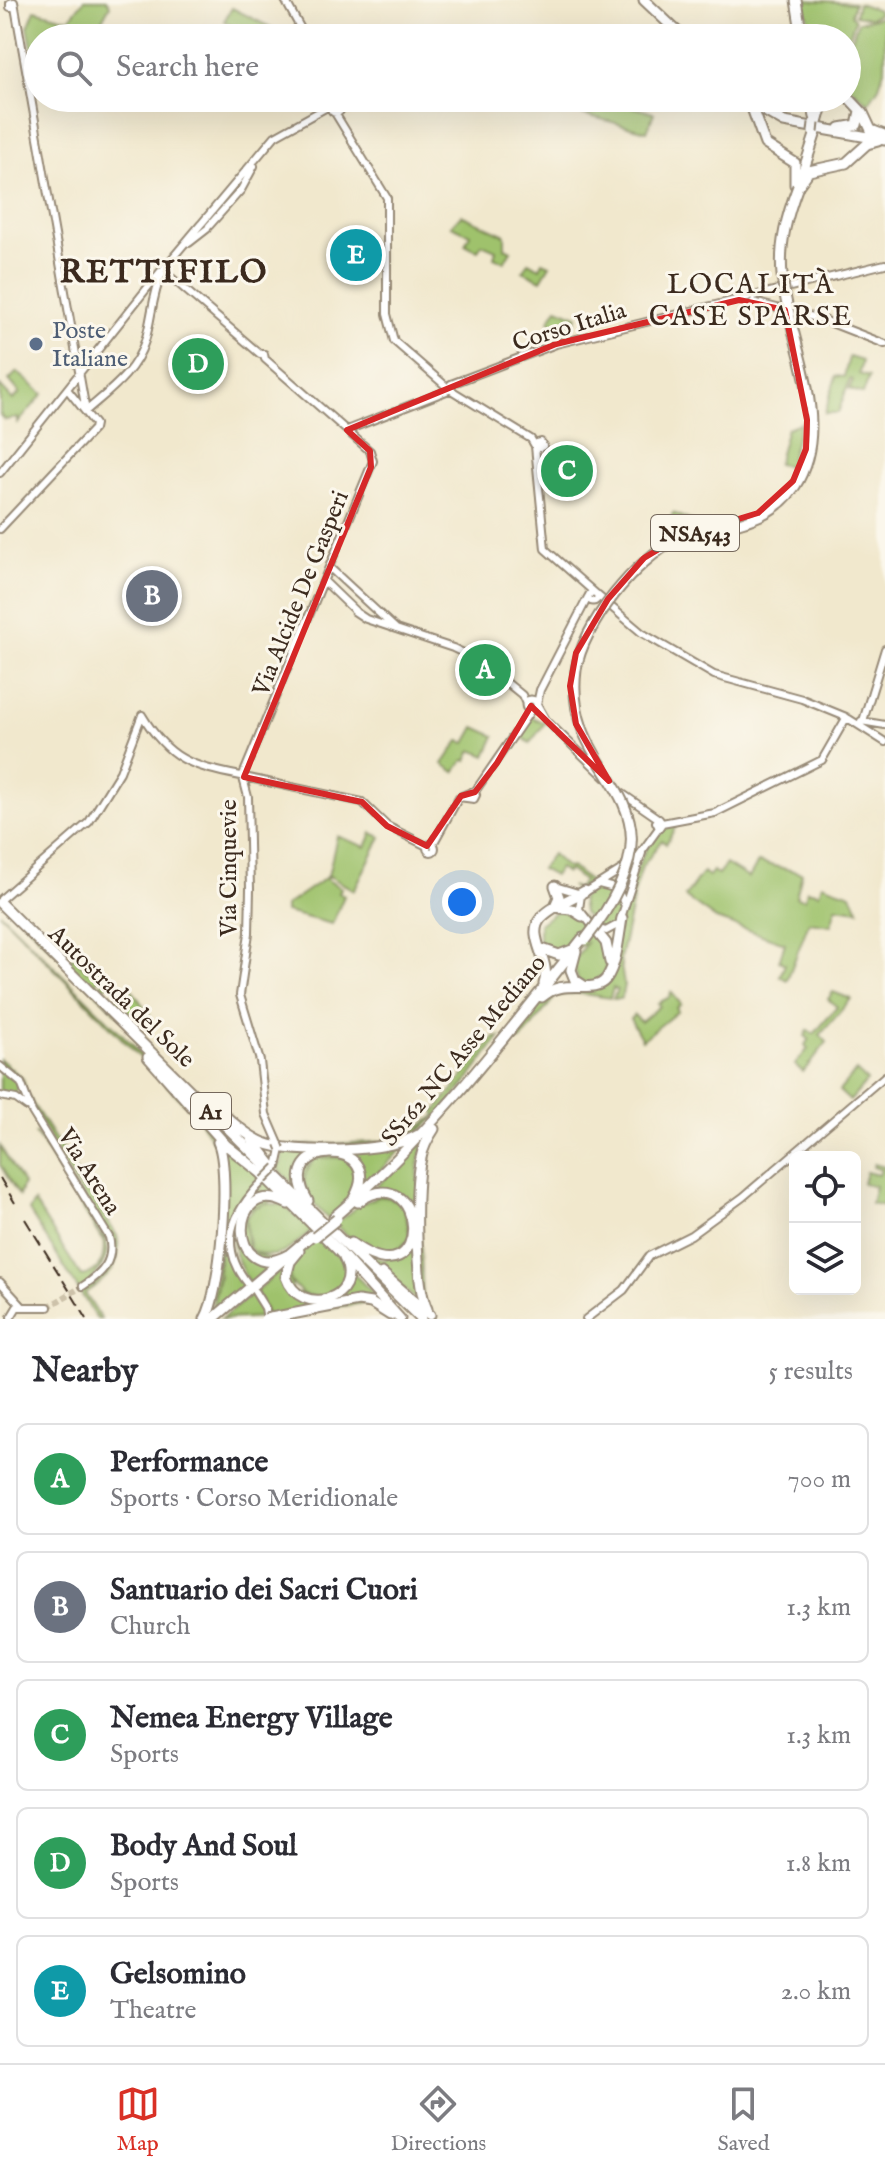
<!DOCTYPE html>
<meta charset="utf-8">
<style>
:root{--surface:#fff;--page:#f7f7f7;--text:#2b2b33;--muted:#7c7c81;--line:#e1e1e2;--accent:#d93025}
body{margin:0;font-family:"IM FELL English",serif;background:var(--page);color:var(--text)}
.controls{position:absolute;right:24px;bottom:24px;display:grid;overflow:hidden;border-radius:12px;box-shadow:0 8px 32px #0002}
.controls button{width:72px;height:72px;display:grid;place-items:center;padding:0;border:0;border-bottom:2px solid var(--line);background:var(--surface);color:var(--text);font:40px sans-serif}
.you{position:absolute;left:462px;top:902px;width:28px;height:28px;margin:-20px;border:6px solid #fff;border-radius:50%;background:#1a73e8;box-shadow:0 0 0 12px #1a73e833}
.badge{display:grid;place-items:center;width:52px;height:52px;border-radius:50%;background:var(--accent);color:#fff;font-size:26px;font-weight:700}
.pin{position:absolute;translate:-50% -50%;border:4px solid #fff;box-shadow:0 2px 8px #0006}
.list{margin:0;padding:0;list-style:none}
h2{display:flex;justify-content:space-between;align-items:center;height:104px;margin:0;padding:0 32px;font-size:34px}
h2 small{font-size:26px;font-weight:400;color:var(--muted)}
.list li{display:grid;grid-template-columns:52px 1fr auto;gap:24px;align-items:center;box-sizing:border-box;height:112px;margin:0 16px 16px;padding:0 16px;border:2px solid var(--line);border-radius:12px}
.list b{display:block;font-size:30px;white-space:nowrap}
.list p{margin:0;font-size:26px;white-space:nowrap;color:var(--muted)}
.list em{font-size:26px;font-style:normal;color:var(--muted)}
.icon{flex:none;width:44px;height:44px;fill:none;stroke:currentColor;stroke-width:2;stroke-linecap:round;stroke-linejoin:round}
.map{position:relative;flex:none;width:885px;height:1319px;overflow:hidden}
.search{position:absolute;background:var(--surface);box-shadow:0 8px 32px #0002;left:24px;right:24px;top:24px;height:88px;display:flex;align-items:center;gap:20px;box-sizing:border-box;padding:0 28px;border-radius:44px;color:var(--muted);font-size:30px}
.sheet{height:744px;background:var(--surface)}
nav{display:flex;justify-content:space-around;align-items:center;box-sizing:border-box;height:112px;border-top:2px solid var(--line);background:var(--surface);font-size:22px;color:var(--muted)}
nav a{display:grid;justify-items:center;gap:4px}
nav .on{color:var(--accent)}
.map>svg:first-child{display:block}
.green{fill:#9fc26c;stroke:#6d7645;stroke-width:2}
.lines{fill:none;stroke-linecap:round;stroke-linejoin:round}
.secondary-tunnel{stroke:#cdc2aa;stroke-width:6;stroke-dasharray:6 3;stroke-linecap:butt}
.secondary-casing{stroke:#968976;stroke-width:10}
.highway-casing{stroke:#968976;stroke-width:13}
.secondary{stroke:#fff;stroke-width:6}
.highway{stroke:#fff;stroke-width:9}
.rail{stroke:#3b2a1e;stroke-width:2;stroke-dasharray:12 6;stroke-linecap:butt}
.secondary-bridge-casing{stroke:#968976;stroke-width:10;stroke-linecap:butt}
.highway-bridge-casing{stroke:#968976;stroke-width:13;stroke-linecap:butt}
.secondary-bridge{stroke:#fff;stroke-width:6}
.highway-bridge{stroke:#fff;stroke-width:9}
.marked{fill:none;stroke:#d62828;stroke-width:6;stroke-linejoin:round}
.service-dot{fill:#5c6f8a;stroke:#fbf7ec;stroke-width:3}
.labels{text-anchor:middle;stroke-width:6;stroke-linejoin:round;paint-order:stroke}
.shield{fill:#fbf7ec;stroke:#75685c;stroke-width:2}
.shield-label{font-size:22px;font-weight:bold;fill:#3b2a1e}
.street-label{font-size:24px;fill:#3b2a1e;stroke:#fbf7ec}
.service-label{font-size:24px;fill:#4e5e75;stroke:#fbf7ec;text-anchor:start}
.quarter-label{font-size:28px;letter-spacing:2px;fill:#3b2a1e;stroke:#fbf7ec}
.district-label{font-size:32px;font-weight:bold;letter-spacing:2px;fill:#3b2a1e;stroke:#fbf7ec}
</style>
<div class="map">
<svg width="885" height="1319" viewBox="0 0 885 1319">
<rect width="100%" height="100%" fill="#fbf7ec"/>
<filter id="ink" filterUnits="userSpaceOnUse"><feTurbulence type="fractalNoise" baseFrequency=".0125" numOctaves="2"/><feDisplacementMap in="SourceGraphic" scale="16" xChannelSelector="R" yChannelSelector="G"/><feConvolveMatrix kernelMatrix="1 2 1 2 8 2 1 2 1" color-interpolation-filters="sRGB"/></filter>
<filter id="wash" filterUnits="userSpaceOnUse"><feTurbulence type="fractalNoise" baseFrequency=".006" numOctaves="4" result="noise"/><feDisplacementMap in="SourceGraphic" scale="32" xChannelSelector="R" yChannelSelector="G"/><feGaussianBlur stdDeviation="1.8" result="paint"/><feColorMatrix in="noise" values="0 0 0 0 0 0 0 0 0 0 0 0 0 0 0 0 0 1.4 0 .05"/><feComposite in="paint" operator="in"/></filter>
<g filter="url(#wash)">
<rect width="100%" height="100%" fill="#f1e8cd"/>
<path class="green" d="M84,0H106L110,5L92,38H38V48L32,47L28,27L35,10L69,19Z
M804,0L854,3L851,15L855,20L847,43V38H813Z
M858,3L878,10L879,13L870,18L855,15Z
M232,8L280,32L277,38H250L224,21Z
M880,17L885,18V66L879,87L868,103L847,84V52L858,22Z
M581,98H601L654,113L647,131L581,114Z
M461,215L505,235V248L511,251L504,262L494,257L496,250L482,244L478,250L465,245L470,234L451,226Z
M528,262L540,268L543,262L550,265L541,280L523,271Z
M557,308L577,316L570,335L549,321Z
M849,357L862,361L859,374L869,377L863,394L849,389L853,380L850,379L838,413H825L836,376L844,377Z
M17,372L43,394L18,423V418L5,420L0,415V386L13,400L20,393L9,380Z
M800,423L789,466L777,464L787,428Z
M673,513L703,526L662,540Z
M532,717L545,723L530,743L519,735Z
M475,727L495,736L486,756L472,750L467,761L464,760L455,772L443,764L459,741L466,743Z
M671,823L676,826L666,844L662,840L642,867L635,891L620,959L624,985L621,999H613L617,990L613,988L610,998L576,993L556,996L521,1040L508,1041L551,991L605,982C615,946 634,836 671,823Z
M372,833L381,837L354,890L329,876L326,879L341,888L339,893L344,896L332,924L285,912V906L328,876L337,836L366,847Z
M552,854L567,868L571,867L590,882L576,891L571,886L577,889L583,881L569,870L566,873L559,868L554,876L541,869Z
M758,862L802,873L796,897L805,899L807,890L819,893L822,884L851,894L859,910L836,907L831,925L809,922L787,980L780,976L785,964L779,961L785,943L716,919L685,897L703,872L709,876L713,871L718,875L726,864L749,878Z
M599,885L611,886L623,904L620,921L613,928L600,929L583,913L581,898Z
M7,894L9,901L68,960L74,957L87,971L97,963L105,973L96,982L100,986L109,978L112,981L102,990L111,1000L132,990L150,1015L135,1029L124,1020L10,908L2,899Z
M556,911C563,912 574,912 580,916C602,932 619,965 595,985L578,981L573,962L586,943L560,954L539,943V924Z
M0,913L174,1086L213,1132L223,1160L216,1287L203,1319H196C214,1298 226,1188 220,1160C216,1140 200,1122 188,1107Z
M671,992L681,1004L676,1008L678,1011L642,1040L630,1019L634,1015L641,1022L660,1006L658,1003L670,997Z
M833,992L851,999L820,1035L827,1042L803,1072L795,1065L808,1049L805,1045L809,1039L805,1036L808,1030L814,1034L837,1007L828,999Z
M500,1037C474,1070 436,1132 396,1144C362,1154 318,1146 283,1146L393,1141L408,1136L435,1116V1112L494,1038Z
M0,1059L23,1079L27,1095L117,1236C123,1265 108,1278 85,1293L101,1319H97L29,1211L34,1202L81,1276C107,1272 106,1247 101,1227C115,1254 102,1268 84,1289C101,1278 114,1267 112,1245L28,1101L21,1079L0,1064Z
M0,1069L18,1082L16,1094L0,1093Z
M856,1071L867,1081L850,1101L839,1091Z
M35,1133L55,1156L93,1217L102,1240Z
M425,1140L418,1165L423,1306L365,1255L384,1260L413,1241L401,1199L368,1195Z
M220,1141L263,1178C231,1212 214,1245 248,1286L210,1319L219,1277Z
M407,1143L358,1194L361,1186L350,1157L310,1158L301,1192L277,1168L282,1162L284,1148Z
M0,1146L23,1184L19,1196L0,1165Z
M315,1157L348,1158L358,1177L348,1202L328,1219L310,1200L303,1178Z
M874,1164L885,1167V1206L871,1203L875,1186L863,1183L866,1172L879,1175L881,1170L873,1167Z
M266,1180L285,1200L279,1198L246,1210L247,1251L275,1261L250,1285C221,1234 231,1222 266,1180Z
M383,1195L404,1204L410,1238C382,1272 360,1247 335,1224L360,1204Z
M265,1203L283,1205L312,1230C292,1248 277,1265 250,1249L244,1220L254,1208Z
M320,1236L340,1255L348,1273L338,1294L309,1300L289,1280L292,1261Z
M288,1263L292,1292L332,1300L350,1270L389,1309L372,1302L268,1316L256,1291Z
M252,1294L261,1302L265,1317L221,1319Z"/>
</g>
<g filter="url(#ink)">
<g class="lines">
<path class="secondary-tunnel" d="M48,1307L83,1286"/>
<defs>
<path id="secondary" d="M285,0L306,38
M10,3L14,2L15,7H10Z
M15,7L86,411
M331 108a5 5 0 1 1 10 0a5 5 0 1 1-10 0Z
M335,113L387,198V314L394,341L447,387
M202,223L275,136L331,105
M209,226L241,190L254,166
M189,243L207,229
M164,268L201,224
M166,273L260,354H264L265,359L370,451L373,461L243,775
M753,296L885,264
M753,302L821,319L885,344
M451,384L556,344L748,297
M451,390L531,439L535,446L545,549L595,593
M86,411C110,390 135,373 145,341C152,319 152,295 162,274
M347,430L449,390
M541,442L543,446L539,448L537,443Z
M0,473L160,272
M0,529L94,429L95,424L67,389
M330,568L396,629
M324,581L355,611
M588.5 597a4.5 4.5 0 1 1 9 0a4.5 4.5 0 1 1-9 0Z
M596,594L642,633L714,675L802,699L846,717
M588,597L540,690L537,704L546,720L606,778
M354,611L366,619L453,648L482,662
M484,664L522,695L526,704
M525.5 705a5.5 5.5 0 1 1 11 0a5.5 5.5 0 1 1-11 0Z
M142,715C169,760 191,766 241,776
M849,719L885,742
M861,721L885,725
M863,721L885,649
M244,777L362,802L387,826L427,846
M243,778L248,797L250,889L249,933L240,995L260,1061L266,1114L279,1144
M620,792L659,819
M473,793L476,795L474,799L459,797L476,790L531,710
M659,819L662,823L658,826L656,822Z
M662,823L715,813L822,760L845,720H849
M427 848a4 4 0 1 1 8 0a4 4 0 1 1-8 0Z
M433,844L459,797
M642,853L619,924L606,931L593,927L579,909L581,895L635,861L661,825
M599,884L618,889L624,904
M555,886L578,893
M1,899L89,822L120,772L142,715
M0,1066L21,1083L32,1112L109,1237C115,1261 102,1274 83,1286
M0,1096L16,1099L27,1107
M277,1167L281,1149
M0,1282L22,1306
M249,1285C217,1246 231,1213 264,1180
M255,1292L265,1308L267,1319
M11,1317L17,1307H48
M586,1319L624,1290L649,1256L691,1235L743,1197L885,1076"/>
<path id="highway" d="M644,0L684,38
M796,0L802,38
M847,96L863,113L871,130L884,135
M742,98L784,122L885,140
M768,98L769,108L779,115
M811,98L815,117
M752,108L765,144L795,163V185
M817,123L824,98
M840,128L857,125L860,111
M802,175L816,132
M798,186L809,171L846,163L867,144L878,141
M0,903L421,1319
M554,908L559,897L555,886
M560,908L571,909L582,916
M593,927L606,943L610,962
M542,949L559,955L572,950
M576,951L571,970L575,980L584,986
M544,984C552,960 525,936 541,918C552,906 571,899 585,891
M542,997C565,976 592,996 606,979C617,964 619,935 622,918
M148,1057L226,1145L261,1173L337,1249L400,1319
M204,1097C222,1112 242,1134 264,1143C294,1155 391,1152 418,1135
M251,1138L272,1165
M308,1201C270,1137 389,1138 354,1198
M334,1217C433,1133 503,1039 583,938
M351,1243C438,1306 426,1153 358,1202
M299,1251L290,1262L286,1277C300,1319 365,1299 344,1258
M288,1255C228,1288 226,1172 288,1204
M382,1273L430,1315
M427,1309C415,1285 414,1185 421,1158C423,1147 428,1138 434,1129
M271,1318L358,1301L371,1303L390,1315
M205,1319C221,1292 231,1171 218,1142
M213,1319L312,1235"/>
</defs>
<use href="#secondary" class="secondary-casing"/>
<use href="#highway" class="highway-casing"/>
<use href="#secondary" class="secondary"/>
<use href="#highway" class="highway"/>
<path class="rail" d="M0,1178L15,1203
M25,1219L87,1319"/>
<defs>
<path id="secondary-bridge" d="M279,1144L281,1149
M264,1180L277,1167"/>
<path id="highway-bridge" d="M813,132L814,123
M585,940C701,792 561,787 576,670C582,626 637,557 677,540C718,523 767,528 795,486C835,423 788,341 782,275C779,244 787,215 798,186
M315,1237L337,1219
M265,1319L271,1318"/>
</defs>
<use href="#secondary-bridge" class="secondary-bridge-casing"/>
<use href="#highway-bridge" class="highway-bridge-casing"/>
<use href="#secondary-bridge" class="secondary-bridge"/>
<use href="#highway-bridge" class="highway-bridge"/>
</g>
</g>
<path class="marked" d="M739,300L785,310L807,420L806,449L793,481L758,513L679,537L644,558L608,599L576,653L570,686L576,724L609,781L531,706L497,763L475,792L461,796L427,846L387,826L362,802L244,777L371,467L370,451L347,430L556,344Z"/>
<circle class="service-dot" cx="36" cy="344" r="8"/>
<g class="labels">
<g class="shield">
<rect x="651" y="515" width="88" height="36" rx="6"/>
<rect x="191" y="1093" width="40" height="36" rx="6"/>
</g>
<g class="shield-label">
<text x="695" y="541">NSA543</text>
<text x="211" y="1119">A1</text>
</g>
<g class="street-label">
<text transform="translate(569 326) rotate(-17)" y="8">Corso Italia</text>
<text transform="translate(300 593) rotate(-68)" y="8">Via Alcide De Gasperi</text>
<text transform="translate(228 868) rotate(-90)" y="8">Via Cinquevie</text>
<text transform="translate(122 996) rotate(44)" y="8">Autostrada del Sole</text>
<text transform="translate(463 1050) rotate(-50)" y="8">SS162 NC Asse Mediano</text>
<text transform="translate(90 1171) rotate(58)" y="8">Via Arena</text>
</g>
<g class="service-label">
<text x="52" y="338">Poste<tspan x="52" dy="28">Italiane</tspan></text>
</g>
<g class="quarter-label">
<text x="751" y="293">LOCALITÀ<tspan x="751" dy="32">CASE SPARSE</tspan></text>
</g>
<g class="district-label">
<text x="164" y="282">RETTIFILO</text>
</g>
</g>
</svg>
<div class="controls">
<button><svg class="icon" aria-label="locate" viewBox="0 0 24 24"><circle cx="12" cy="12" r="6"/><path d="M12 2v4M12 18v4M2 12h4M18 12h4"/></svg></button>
<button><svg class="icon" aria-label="layers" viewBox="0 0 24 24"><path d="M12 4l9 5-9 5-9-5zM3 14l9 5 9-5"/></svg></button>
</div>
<div class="you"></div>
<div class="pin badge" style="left:485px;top:670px;background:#2e9e5b">A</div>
<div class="pin badge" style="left:152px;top:596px;background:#6b7280">B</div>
<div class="pin badge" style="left:567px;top:471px;background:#2e9e5b">C</div>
<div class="pin badge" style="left:198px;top:364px;background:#2e9e5b">D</div>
<div class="pin badge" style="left:356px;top:255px;background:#0f9aa8">E</div>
<div class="search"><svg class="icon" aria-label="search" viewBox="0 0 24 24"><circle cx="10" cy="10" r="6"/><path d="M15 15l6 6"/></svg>Search here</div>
</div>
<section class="sheet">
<h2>Nearby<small>5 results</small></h2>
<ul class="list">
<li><span class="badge" style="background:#2e9e5b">A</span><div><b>Performance</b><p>Sports · Corso Meridionale</p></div><em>700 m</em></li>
<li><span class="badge" style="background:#6b7280">B</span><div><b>Santuario dei Sacri Cuori</b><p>Church</p></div><em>1.3 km</em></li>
<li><span class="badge" style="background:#2e9e5b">C</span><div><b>Nemea Energy Village</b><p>Sports</p></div><em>1.3 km</em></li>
<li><span class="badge" style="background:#2e9e5b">D</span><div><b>Body And Soul</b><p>Sports</p></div><em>1.8 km</em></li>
<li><span class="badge" style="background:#0f9aa8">E</span><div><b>Gelsomino</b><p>Theatre</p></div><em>2.0 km</em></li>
</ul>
</section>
<nav>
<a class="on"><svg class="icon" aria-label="map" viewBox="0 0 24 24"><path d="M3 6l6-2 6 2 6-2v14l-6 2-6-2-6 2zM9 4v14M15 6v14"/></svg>Map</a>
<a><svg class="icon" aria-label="directions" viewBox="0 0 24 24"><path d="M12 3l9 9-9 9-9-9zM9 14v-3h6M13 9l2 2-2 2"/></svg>Directions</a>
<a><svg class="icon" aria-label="saved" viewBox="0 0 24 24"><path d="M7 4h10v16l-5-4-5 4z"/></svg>Saved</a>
</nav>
